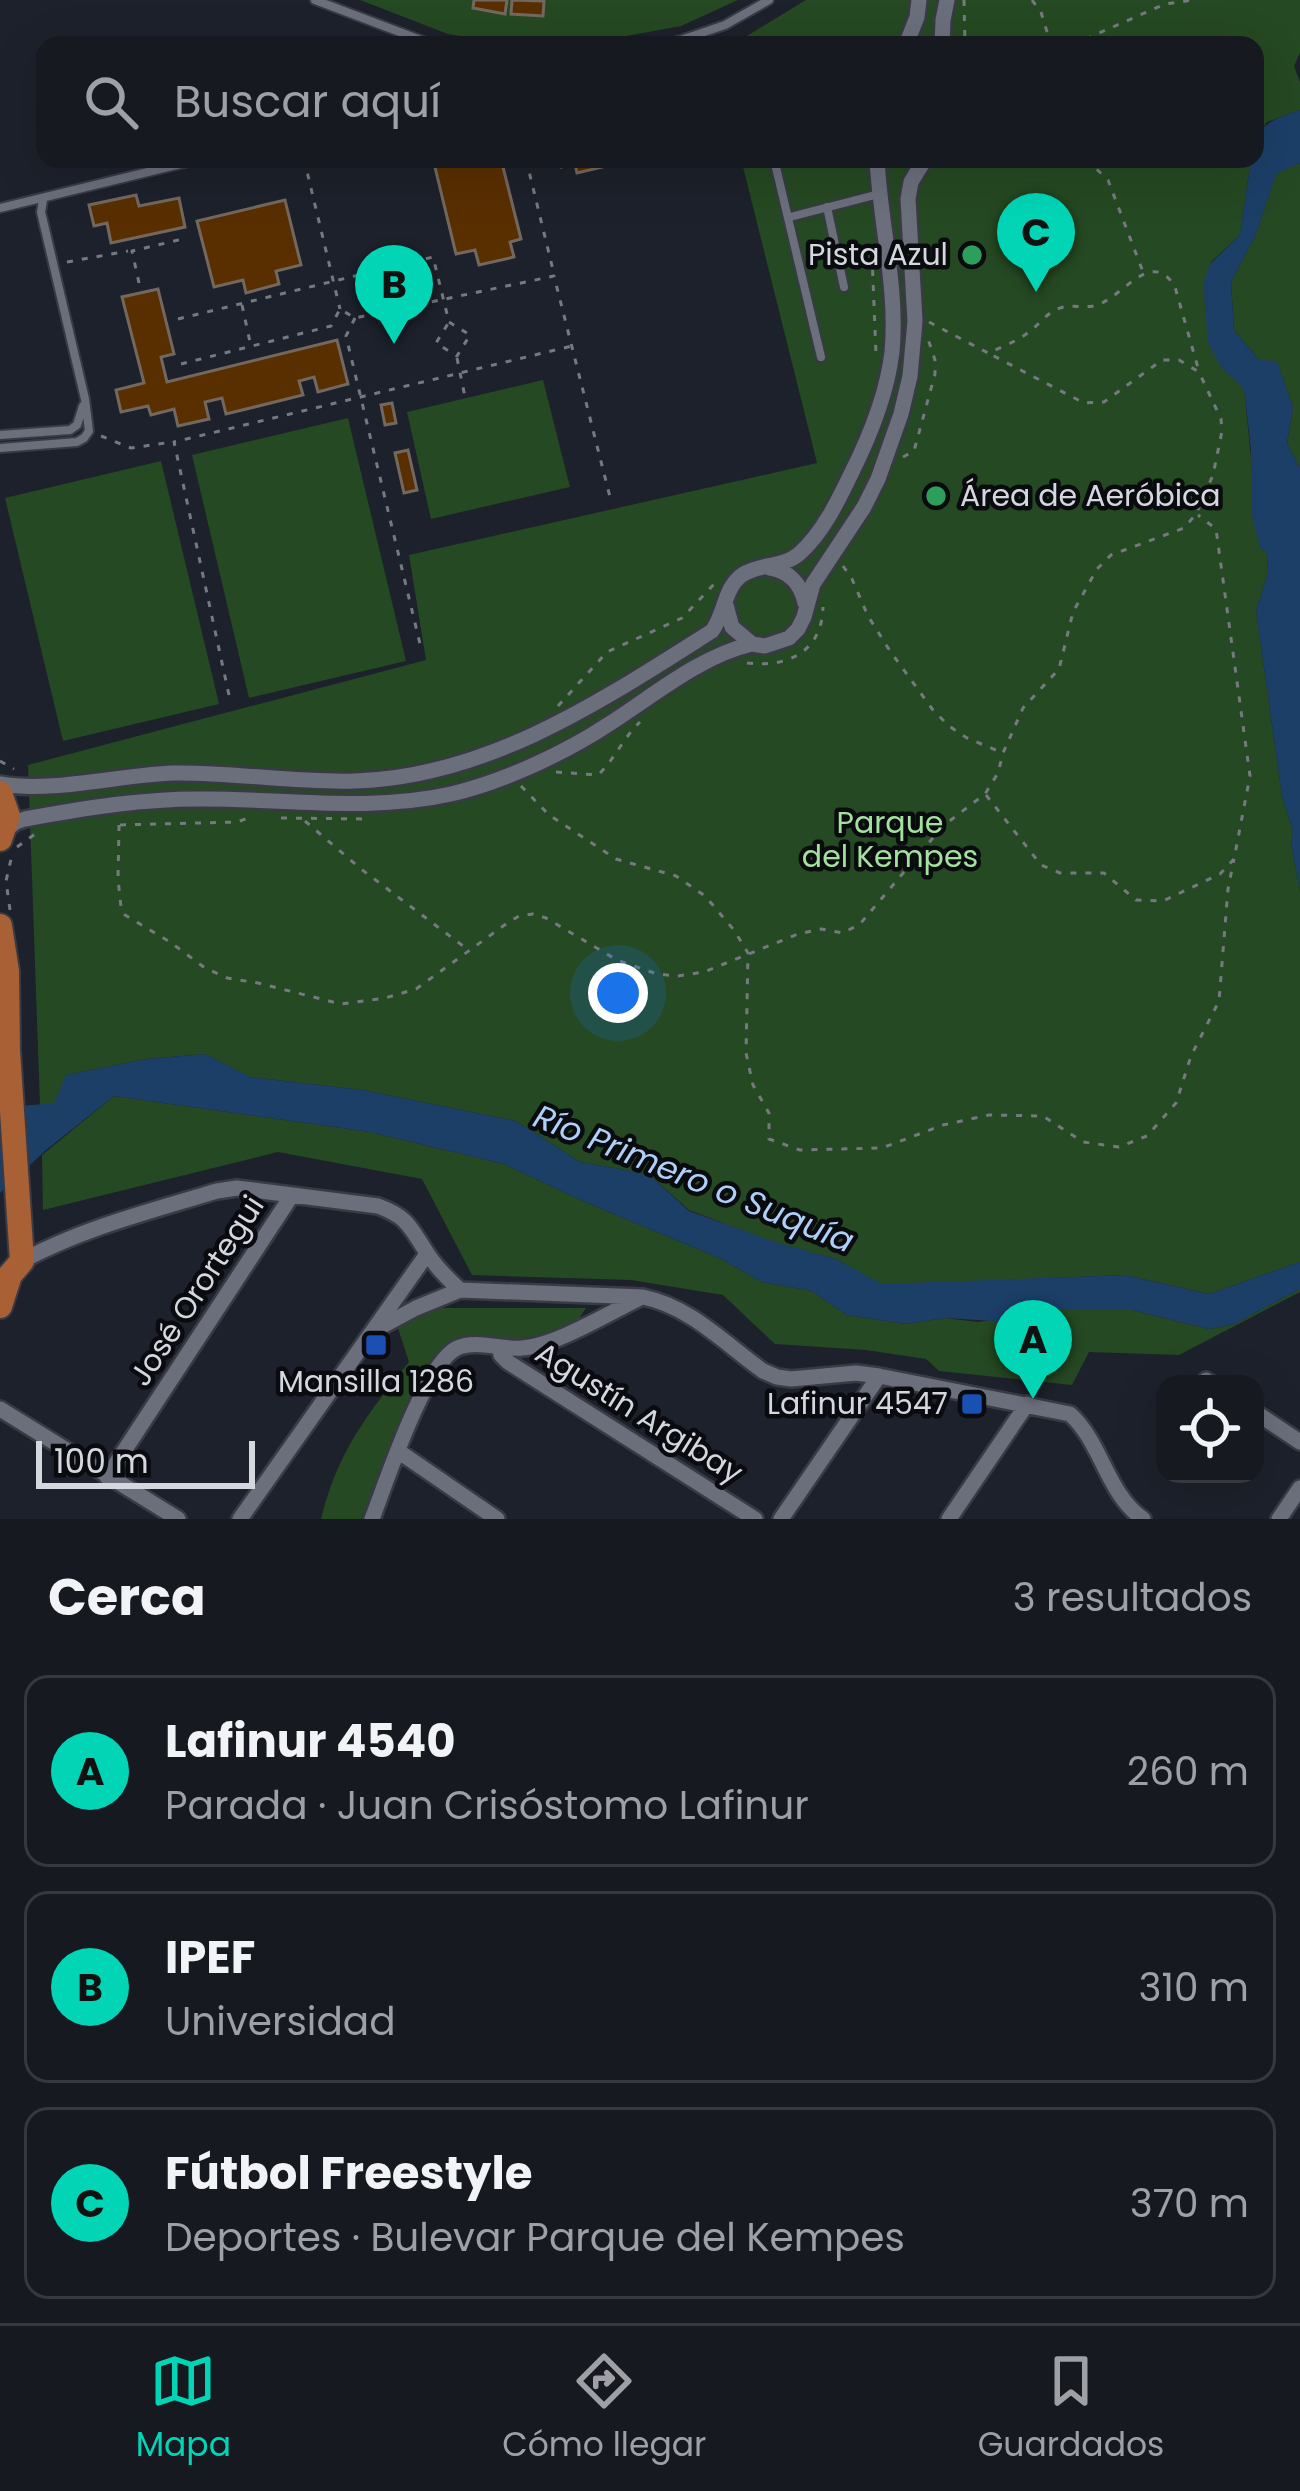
<!DOCTYPE html>
<html lang="es">
<meta charset="utf-8">
<style>
:root{--surface:#161920;--page:#1f2229;--text:#f1f3f6;--muted:#9ea0a5;--line:#35383e;--accent:#01d5b6}
body{margin:0;font-family:Poppins,sans-serif;background:var(--page);color:var(--text)}
.controls{position:absolute;right:36px;bottom:36px;display:grid;overflow:hidden;border-radius:24px;box-shadow:0 12px 48px #0002}
.controls button{width:108px;height:108px;display:grid;place-items:center;padding:0;border:0;border-bottom:3px solid var(--line);background:var(--surface);color:var(--text);font:60px sans-serif}
.scale{position:absolute;left:36px;bottom:30px;width:219px;box-sizing:border-box;padding-left:12px;border:6px solid #d5d7de;border-top:0;font-size:33px;line-height:42px;white-space:nowrap;color:#d5d7de;-webkit-text-stroke:9px #090b0f;paint-order:stroke}
.you{position:absolute;left:618px;top:993px;width:42px;height:42px;margin:-30px;border:9px solid #fff;border-radius:50%;background:#1a73e8;box-shadow:0 0 0 18px #1a73e833}
.badge{display:grid;place-items:center;width:78px;height:78px;border-radius:50%;background:var(--accent);color:#111;font-size:39px;font-weight:700}
.pin{position:absolute;translate:-50% -99px;filter:drop-shadow(0 3px 6px #0008)}
.pin::after{content:'';position:absolute;top:63px;width:42px;height:36px;background:inherit;clip-path:polygon(0 0,100% 0,50% 100%)}
.list{margin:0;padding:0;list-style:none}
h2{display:flex;justify-content:space-between;align-items:center;height:156px;margin:0;padding:0 48px;font-size:51px}
h2 small{font-size:39px;font-weight:400;color:var(--muted)}
.list li{display:grid;grid-template-columns:78px 1fr auto;gap:36px;align-items:center;box-sizing:border-box;height:192px;margin:0 24px 24px;padding:0 24px;border:3px solid var(--line);border-radius:24px}
.list b{display:block;font-size:45px;white-space:nowrap}
.list p{margin:0;font-size:39px;white-space:nowrap;color:var(--muted)}
.list em{font-size:39px;font-style:normal;color:var(--muted)}
.icon{flex:none;width:66px;height:66px;fill:none;stroke:currentColor;stroke-width:2;stroke-linecap:round;stroke-linejoin:round}
.map{position:relative;flex:none;width:1300px;height:1519px;overflow:hidden}
.search{position:absolute;background:var(--surface);box-shadow:0 12px 48px #0002;left:36px;right:36px;top:36px;height:132px;display:flex;align-items:center;gap:30px;box-sizing:border-box;padding:0 42px;border-radius:24px;color:var(--muted);font-size:45px}
.sheet{height:804px;background:var(--surface)}
nav{display:flex;justify-content:space-around;align-items:center;box-sizing:border-box;height:168px;border-top:3px solid var(--line);background:var(--surface);font-size:33px;color:var(--muted)}
nav a{display:grid;justify-items:center;gap:6px}
nav .on{color:var(--accent)}
.map>svg:first-child{display:block}
.green{fill:#254922}
.water{fill:#1c3f68}
.building{fill:#592f00;stroke:#73685f;stroke-width:3}
.lines{fill:none;stroke-linecap:round;stroke-linejoin:round}
.lane-casing{stroke:#393b44;stroke-width:12}
.street-casing{stroke:#393b44;stroke-width:20}
.primary-casing{stroke:#393b44;stroke-width:28}
.path{stroke:#767981;stroke-width:3;stroke-dasharray:6 9;stroke-linecap:butt}
.lane{stroke:#6b6f7c;stroke-width:8}
.street{stroke:#6b6f7c;stroke-width:15}
.primary{stroke:#aa6035;stroke-width:24}
.leisure-dot{fill:#2e9e5b;stroke:#090b0f;stroke-width:4.5}
.transit-dot{fill:#1a4fb4;stroke:#090b0f;stroke-width:4.5}
.labels{text-anchor:middle;stroke-width:9;stroke-linejoin:round;paint-order:stroke}
.poi-label{font-size:30px;fill:#d5d7de;stroke:#090b0f;text-anchor:end}
.park-label{font-size:30px;fill:#a3e29e;stroke:#090b0f}
.street-label{font-size:30px;fill:#d5d7de;stroke:#090b0f}
.water-label{font-size:33px;font-style:italic;fill:#aecff8;stroke:#090b0f}
</style>
<div class="map">
<svg width="1300" height="1519" viewBox="0 0 1300 1519">
<rect width="100%" height="100%" fill="#1d212b"/>
<path class="green" d="M360,0H738L681,26L577,45H518L448,34Z
M806,0H1300V53L1294,66L1300,82V110L1267,122L1255,139V45H732Z
M741,159H1251L1240,235L1211,262L1221,367L1244,388L1260,547L1267,553L1268,573L1256,611L1282,796L1293,831L1291,843L1300,891V1262L1209,1294L1125,1275L882,1285L836,1259L772,1242L689,1210L648,1174L580,1162L516,1121L363,1090L249,1077L205,1054L147,1059L67,1075L54,1104L40,1105L28,765L426,660L409,555L817,463Z
M1300,163V469L1287,443L1293,408L1277,362L1259,360L1234,330L1231,282L1256,234L1276,173Z
M543,380L570,487L431,519L407,412Z
M348,418L406,661L249,698L192,455Z
M161,461L219,704L63,741L5,498Z
M114,1096L370,1132L504,1164L585,1202L719,1258L762,1282L812,1291L847,1315L906,1324L945,1318L978,1322L1055,1310H1132L1209,1329L1234,1324L1300,1289V1292L1179,1355L1089,1352L1072,1385L939,1371L926,1359L866,1350L775,1344L723,1295L631,1280L472,1275L422,1179L278,1152L43,1210L42,1155Z
M429,1308H586L578,1320L566,1328L547,1334L519,1339L476,1338L429,1370L361,1519H321C337,1453 367,1414 409,1362L395,1319Z"/>
<path class="water" d="M1300,110V163L1276,174L1256,234L1231,282L1234,330L1259,360L1277,361L1293,408L1287,443L1300,469V891L1291,843L1293,831L1282,796L1256,611L1268,573L1267,553L1260,547L1252,517L1251,450L1244,389L1221,367L1208,343L1203,283L1211,263L1240,235L1251,159H1255C1255,123 1270,121 1300,110Z
M205,1054L250,1077L363,1090L516,1121L580,1162L648,1174L689,1211L772,1241L836,1259L882,1284L1125,1275L1209,1294L1300,1262V1289L1234,1324L1209,1329L1132,1310H1055L1040,1324L945,1318L906,1324L847,1315L812,1291L762,1282L719,1258L585,1202L504,1164L370,1132L114,1096L46,1150L0,1193V1108L54,1103L66,1075L147,1059Z"/>
<path class="building" d="M474,0H507L505,14L473,8Z
M512,0L544,1L543,16L511,14Z
M433,159H501L521,239L510,242L514,257L479,265L475,250L456,254Z
M559,159H636L577,173L575,164L561,167Z
M136,195L139,206L179,198L185,227L111,243L107,223L94,226L89,205Z
M285,200L301,265L276,271L279,284L246,293L243,280L214,287L197,221Z
M158,289L174,354L161,357L167,382L337,340L348,384L318,392L314,377L299,381L303,395L226,414L222,398L205,402L209,419L178,426L174,409L151,415L148,406L121,412L116,390L144,383L122,297Z
M392,403L396,423L385,425L381,405Z
M408,450L417,490L404,493L395,453Z"/>
<g class="lines">
<defs>
<path id="lane" d="M315,0L434,45
M666,45L725,25L769,0
M774,159L821,357
M827,207L844,287
M0,208L201,159
M790,217L879,194
M0,435L70,430L77,425L83,406
M0,448L77,442L84,438L89,431L85,399L41,212L43,200"/>
<path id="street" d="M906,45L917,17L919,0
M942,45L943,20L947,0
M770,568C789,571 801,584 805,603
M726,605L732,627L752,644L765,646L789,638L798,629L804,617L813,584L864,507L878,479L901,414L910,376L915,321L908,199L911,182L925,159
M0,784C52,793 119,775 173,773C234,772 294,783 355,781C489,777 603,700 712,631C725,614 724,588 742,575C760,563 785,568 801,552C823,532 838,501 851,474C870,436 887,395 892,352C898,288 880,223 877,159
M5,830L16,822L25,819C85,808 145,798 206,799C288,799 370,812 451,794C503,782 565,753 609,724C653,696 700,656 752,644
M22,1261C83,1228 151,1211 217,1191L237,1188L378,1206C408,1217 410,1227 427,1253C436,1267 448,1279 460,1290
M460,1290L643,1297C691,1307 724,1343 763,1371L777,1377L791,1379L856,1373L879,1376L1070,1414C1102,1443 1107,1494 1143,1519
M377,1329L416,1308L460,1290
M499,1347L501,1355L508,1362L755,1519
M1206,1380L1212,1384
M0,1409L178,1519
M1255,1412L1300,1442
M398,1451L497,1519
M107,1477L292,1195
M240,1519L427,1254
M372,1519C386,1483 425,1363 457,1348C477,1339 501,1350 522,1348C555,1346 609,1313 640,1298
M781,1519L879,1376
M949,1519L1027,1404
M1279,1519L1300,1488"/>
<path id="primary" d="M0,793L8,816L0,839
M0,926L7,971L8,1051L22,1261L10,1275L0,1306"/>
</defs>
<use href="#lane" class="lane-casing"/>
<use href="#street" class="street-casing"/>
<use href="#primary" class="primary-casing"/>
<path class="path" d="M964,0L965,45
M1032,0L1041,12L1051,45
M1072,45L1165,4L1193,0
M304,159L340,309
M526,159L554,274
M1086,159L1108,180L1143,272
M872,255L876,354
M67,262L128,251
M139,283L132,251L187,238
M242,305L250,342
M355,318L346,336L421,648
M178,319L433,257L449,322
M449,322L470,335L457,356L436,343Z
M929,322L988,353C1002,347 1018,341 1030,331C1040,324 1047,312 1060,308C1072,304 1085,309 1097,305C1123,297 1152,247 1175,287L1198,368
M457,358L465,397
M181,364L331,326L340,309L355,318L554,276L611,501
M101,436L131,448L172,442
M903,457L914,451L935,374V360L928,339
M843,566L852,579L868,616L890,651L933,710L949,726L967,738L1003,753
M747,663C787,668 822,652 823,607
M229,695L174,442L572,346
M558,706L607,652L682,618L717,581
M0,761L14,769
M556,772L598,775C615,759 623,738 640,722
M521,786L549,815L616,859L676,876L705,896L734,930L748,953L746,1053L753,1085L769,1113V1139L800,1150L882,1148L943,1125L989,1115L1043,1116L1083,1142L1119,1147L1147,1136L1176,1103L1191,1056L1219,1001L1228,889L1234,859
M986,795L1041,865L1060,873H1104L1136,900L1163,901L1220,874L1234,859L1250,776L1216,529L1198,515
M281,818L367,819
M305,821L361,869L467,949
M119,825L118,879L121,907L125,915L170,942L205,968L227,978L258,983L341,1004L385,998L416,989L506,924L519,916L533,914L546,918L617,960L657,974L678,976L704,972L798,934L821,929L843,933L860,924L943,826L985,794L998,773L1003,753L1023,708L1059,669L1073,612L1097,569L1111,555L1184,528L1196,514L1213,475L1222,431L1221,419L1199,372L1179,360H1162L1104,402L1084,403L988,353
M120,825L237,822L254,816
M17,847L38,832
M10,910L6,881L12,855"/>
<use href="#lane" class="lane"/>
<use href="#street" class="street"/>
<use href="#primary" class="primary"/>
</g>
<g class="leisure-dot">
<circle cx="972" cy="255" r="12"/>
<circle cx="936" cy="496" r="12"/>
</g>
<g class="transit-dot">
<rect x="364" y="1333" width="24" height="24" rx="6"/>
<rect x="960" y="1392" width="24" height="24" rx="6"/>
</g>
<g class="labels">
<g class="poi-label">
<text x="948" y="265">Pista Azul</text>
<text x="960" y="506" text-anchor="start">Área de Aeróbica</text>
<text x="376" y="1392" text-anchor="middle">Mansilla 1286</text>
<text x="948" y="1414">Lafinur 4547</text>
</g>
<g class="park-label">
<text x="890" y="833">Parque<tspan x="890" dy="34">del Kempes</tspan></text>
</g>
<g class="street-label">
<text transform="translate(197 1291) rotate(-57)" y="10">José Orortegui</text>
<text transform="translate(639 1413) rotate(32)" y="10">Agustín Argibay</text>
</g>
<g class="water-label">
<text transform="translate(694 1178) rotate(22)" y="12">Río Primero o Suquía</text>
</g>
</g>
</svg>
<div class="controls">
<button><svg class="icon" aria-label="locate" viewBox="0 0 24 24"><circle cx="12" cy="12" r="6"/><path d="M12 2v4M12 18v4M2 12h4M18 12h4"/></svg></button>
</div>
<div class="scale">100 m</div>
<div class="you"></div>
<div class="pin badge" style="left:1033px;top:1399px">A</div>
<div class="pin badge" style="left:394px;top:344px">B</div>
<div class="pin badge" style="left:1036px;top:292px">C</div>
<div class="search"><svg class="icon" aria-label="search" viewBox="0 0 24 24"><circle cx="10" cy="10" r="6"/><path d="M15 15l6 6"/></svg>Buscar aquí</div>
</div>
<section class="sheet">
<h2>Cerca<small>3 resultados</small></h2>
<ul class="list">
<li><span class="badge">A</span><div><b>Lafinur 4540</b><p>Parada · Juan Crisóstomo Lafinur</p></div><em>260 m</em></li>
<li><span class="badge">B</span><div><b>IPEF</b><p>Universidad</p></div><em>310 m</em></li>
<li><span class="badge">C</span><div><b>Fútbol Freestyle</b><p>Deportes · Bulevar Parque del Kempes</p></div><em>370 m</em></li>
</ul>
</section>
<nav>
<a class="on"><svg class="icon" aria-label="map" viewBox="0 0 24 24"><path d="M3 6l6-2 6 2 6-2v14l-6 2-6-2-6 2zM9 4v14M15 6v14"/></svg>Mapa</a>
<a><svg class="icon" aria-label="directions" viewBox="0 0 24 24"><path d="M12 3l9 9-9 9-9-9zM9 14v-3h6M13 9l2 2-2 2"/></svg>Cómo llegar</a>
<a><svg class="icon" aria-label="saved" viewBox="0 0 24 24"><path d="M7 4h10v16l-5-4-5 4z"/></svg>Guardados</a>
</nav>
